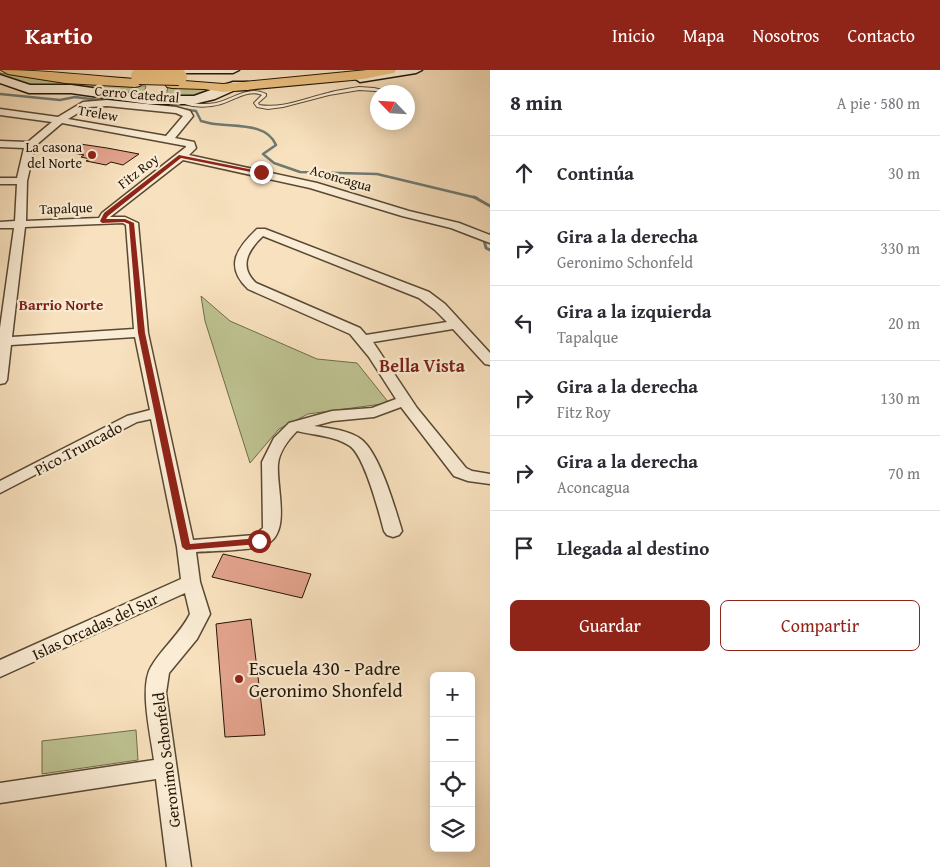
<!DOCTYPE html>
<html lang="es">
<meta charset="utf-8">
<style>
:root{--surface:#fff;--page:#f7f7f7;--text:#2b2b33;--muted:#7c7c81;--line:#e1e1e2;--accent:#8f2418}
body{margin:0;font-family:"Gentium Book Plus",serif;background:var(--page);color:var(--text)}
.controls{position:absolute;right:15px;bottom:15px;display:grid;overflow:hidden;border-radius:8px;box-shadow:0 2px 12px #0003}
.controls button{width:45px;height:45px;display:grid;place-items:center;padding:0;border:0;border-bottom:1px solid var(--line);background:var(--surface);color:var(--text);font:25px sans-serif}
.compass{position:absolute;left:370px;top:15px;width:45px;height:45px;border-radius:50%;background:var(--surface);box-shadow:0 2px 12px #0003;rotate:295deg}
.stop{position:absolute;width:15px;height:15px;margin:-11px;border:4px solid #8f2418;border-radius:50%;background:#fff}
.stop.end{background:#8f2418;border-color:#fff;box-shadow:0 1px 5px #0008}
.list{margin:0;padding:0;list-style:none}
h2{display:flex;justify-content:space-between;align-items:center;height:65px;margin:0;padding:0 20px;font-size:21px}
h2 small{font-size:16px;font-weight:400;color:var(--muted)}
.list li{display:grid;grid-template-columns:32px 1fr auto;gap:15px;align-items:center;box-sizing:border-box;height:75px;padding:0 20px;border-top:1px solid var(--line)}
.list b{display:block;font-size:19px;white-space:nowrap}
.list p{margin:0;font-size:16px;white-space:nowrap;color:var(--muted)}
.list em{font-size:16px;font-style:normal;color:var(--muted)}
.actions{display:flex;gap:10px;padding:15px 20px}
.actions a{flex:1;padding:11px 0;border:1px solid var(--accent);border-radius:8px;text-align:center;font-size:18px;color:var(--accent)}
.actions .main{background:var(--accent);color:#fff}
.icon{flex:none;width:28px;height:28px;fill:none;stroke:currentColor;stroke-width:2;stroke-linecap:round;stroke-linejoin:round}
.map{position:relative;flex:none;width:490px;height:797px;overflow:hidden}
header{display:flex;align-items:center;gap:30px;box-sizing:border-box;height:70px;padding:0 25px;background:var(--accent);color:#fff}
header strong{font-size:24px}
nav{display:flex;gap:28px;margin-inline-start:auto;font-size:18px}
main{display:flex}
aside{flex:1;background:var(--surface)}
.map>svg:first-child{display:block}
.green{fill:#bec291;stroke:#716c4a}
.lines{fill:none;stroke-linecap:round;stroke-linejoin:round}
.stream-far1{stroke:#6f7972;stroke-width:2.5}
.stream{stroke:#6f7972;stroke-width:3}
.building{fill:#e3a38d;stroke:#241604}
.lane-casing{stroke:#594932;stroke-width:2}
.street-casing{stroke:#594932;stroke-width:3}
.secondary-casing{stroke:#241604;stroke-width:3}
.highway-casing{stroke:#241604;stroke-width:2}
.lane{fill:#faecd5;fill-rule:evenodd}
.street{fill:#faecd5;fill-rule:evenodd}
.secondary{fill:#faecd5;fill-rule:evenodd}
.highway{fill:#ecc07f;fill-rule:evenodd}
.highway-bridge-casing{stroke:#241604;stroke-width:18;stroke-linecap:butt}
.highway-bridge{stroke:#ecc07f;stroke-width:16}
.route{fill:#8f2418}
.poi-dot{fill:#8f2418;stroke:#faecd5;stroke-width:2}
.labels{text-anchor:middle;stroke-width:4.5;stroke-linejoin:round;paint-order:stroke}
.far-street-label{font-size:14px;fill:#241604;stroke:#faecd5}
.far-poi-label{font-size:14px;fill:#241604;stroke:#faecd5;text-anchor:end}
.far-neighbourhood-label{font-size:15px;font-weight:bold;fill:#7a1f14;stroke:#faecd5}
.street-label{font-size:16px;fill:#241604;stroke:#faecd5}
.neighbourhood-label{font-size:18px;font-weight:bold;fill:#7a1f14;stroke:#faecd5}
.near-poi-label{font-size:19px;fill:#241604;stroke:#faecd5;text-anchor:start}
</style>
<header>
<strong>Kartio</strong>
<nav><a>Inicio</a><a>Mapa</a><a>Nosotros</a><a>Contacto</a></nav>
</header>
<main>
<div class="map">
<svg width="490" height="797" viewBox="0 0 490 797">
<rect width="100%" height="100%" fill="#f8e1be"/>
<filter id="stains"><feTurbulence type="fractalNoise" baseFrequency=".004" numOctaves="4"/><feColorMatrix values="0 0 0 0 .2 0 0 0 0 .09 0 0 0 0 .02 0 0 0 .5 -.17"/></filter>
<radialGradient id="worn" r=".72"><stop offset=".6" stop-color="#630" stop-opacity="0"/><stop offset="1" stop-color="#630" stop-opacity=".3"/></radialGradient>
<path class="green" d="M0,3L46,10L146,16L143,27L35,18L0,7Z
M168,16L205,18L208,21L201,27H166Z
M201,226L230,251L317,289L357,293L389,333L308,344L279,359L250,393L205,251Z
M136,660L138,690L42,704V671Z"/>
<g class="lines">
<path class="stream-far1" d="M0,24L60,30L75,27L98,30
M174,38L196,41L201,51L209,53C231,58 266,51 276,75L263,84L274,93L300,102L377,104L477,128"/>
<path class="stream" d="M474,127L490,136
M490,164L484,170L486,178L490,180"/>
</g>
<path class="building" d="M80,74L107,78L139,84L123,95L111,92L106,95L86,91L90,89L81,87L84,85L67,82Z
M223,484L311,504L302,528L212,507Z
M251,549L265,665L225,667L216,554Z"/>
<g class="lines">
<defs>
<path id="lane" d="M359,17L374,18L391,22L359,20L329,25L283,37L268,39L257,37L254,33L262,25C249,19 234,30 221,34C207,38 190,38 178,31L180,30C192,34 204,35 216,33C234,29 248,15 266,24V26L258,33L259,35C282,39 306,28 328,23C338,20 348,19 359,17Z"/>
<path id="street" d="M107,30L176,37L190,41L193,46L175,68L194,72L196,78L189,85L317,113L409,141L459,153L490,165V173L451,158L402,146L310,118L183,90L110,147H125L138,153L148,263L193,470L255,465L263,458L262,392L274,368L289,353L332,341L372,338L396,329L369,287L350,264L248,219C224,196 237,178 257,159H265L429,222L445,234L490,283V295L485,294L453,259L373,272L417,338L466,398L472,401L490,404V414L468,411L454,406L401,337L374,347L333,351L314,356C328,358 350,360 362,370C380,385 395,438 402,461L399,465L393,467L387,465L384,461C379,442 365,387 350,376C336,366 313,365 297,361C289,369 279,382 278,394C276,418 292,464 265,475C252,481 211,481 196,482L200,512L210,544L197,569L169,603L166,623L191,797H167L156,709L0,733V713L154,690C151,667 139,617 151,597C162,578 180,564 190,544L185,523L0,607V590L181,509L177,477L151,349L137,352L0,423V411L127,346L150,340L135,267L11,275L7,310L5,313L0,314V258L14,158H0V152L15,151L17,114H0V108H17L24,78L0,77V71L28,72L52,52L0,45V39L58,47L83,32ZM107,36L176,43L183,46L166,66L68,49L88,37ZM62,53L186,76V77L102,143L99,148L26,151L27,111L35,76ZM123,153L126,155L134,259L12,267L25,157ZM263,166L419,228L435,240L447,252L366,265L360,258L256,213C239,197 247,181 263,166Z"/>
<path id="secondary" d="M179,0H239L233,3H185Z
M392,0H422L416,3L360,12L354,8L360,4Z
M0,5L30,15H71L148,26H194L233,12H248L254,16L248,20H235L215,29L194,34H148L71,23H29L0,13Z"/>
<path id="highway" d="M1,0C46,0 90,6 135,9L140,10L142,13L140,16L135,17L65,13L8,4Z
M367,0H396L394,3L363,9L223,22L204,19L172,18L167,17L165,14L167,11L172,10L223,14Z"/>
</defs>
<use href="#lane" class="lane-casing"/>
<use href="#street" class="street-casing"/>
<use href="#secondary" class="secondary-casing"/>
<use href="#highway" class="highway-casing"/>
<use href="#lane" class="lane"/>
<use href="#street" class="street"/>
<use href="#secondary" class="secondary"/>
<use href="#highway" class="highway"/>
<defs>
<path id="highway-bridge" d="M139,6L179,7"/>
</defs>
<use href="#highway-bridge" class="highway-bridge-casing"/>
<use href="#highway-bridge" class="highway-bridge"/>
</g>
<path class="route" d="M179,85L263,102L261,104L181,88L108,146L106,149H125L134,153L145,263L190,474L259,468L263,471L259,474L186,480L182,477L138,263L129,154L124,152L102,153L100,151L104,143Z"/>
<g class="poi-dot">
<circle cx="92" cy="85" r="5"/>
<circle cx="239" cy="609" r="5"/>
</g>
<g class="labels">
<g class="far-street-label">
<text transform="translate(137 24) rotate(5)" y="5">Cerro Catedral</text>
<text transform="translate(98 43) rotate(10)" y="5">Trelew</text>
<text transform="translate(138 101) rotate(-38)" y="5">Fitz Roy</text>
<text transform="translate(341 108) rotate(16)" y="5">Aconcagua</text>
<text transform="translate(66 138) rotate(-2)" y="5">Tapalque</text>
</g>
<g class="far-poi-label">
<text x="82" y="82">La casona<tspan x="82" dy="16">del Norte</tspan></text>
</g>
<g class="far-neighbourhood-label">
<text x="61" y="240">Barrio Norte</text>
</g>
<g class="street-label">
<text transform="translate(78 378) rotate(-28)" y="6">Pico Truncado</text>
<text transform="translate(95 556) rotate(-25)" y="6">Islas Orcadas del Sur</text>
<text transform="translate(166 690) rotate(-97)" y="6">Geronimo Schonfeld</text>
</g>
<g class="neighbourhood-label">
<text x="422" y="302">Bella Vista</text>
</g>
<g class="near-poi-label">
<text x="249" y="605">Escuela 430 - Padre<tspan x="249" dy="22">Geronimo Shonfeld</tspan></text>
</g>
</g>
<rect width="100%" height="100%" filter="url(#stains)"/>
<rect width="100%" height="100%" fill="url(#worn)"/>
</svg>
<div class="controls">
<button>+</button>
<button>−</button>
<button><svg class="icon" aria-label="locate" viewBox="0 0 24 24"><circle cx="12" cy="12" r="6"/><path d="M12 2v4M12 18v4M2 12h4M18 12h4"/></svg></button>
<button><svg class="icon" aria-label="layers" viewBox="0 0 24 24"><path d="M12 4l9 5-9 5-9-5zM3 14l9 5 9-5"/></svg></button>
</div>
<svg class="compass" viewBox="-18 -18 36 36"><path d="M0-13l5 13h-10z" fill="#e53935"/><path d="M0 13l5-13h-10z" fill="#7c7c81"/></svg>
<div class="stop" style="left:259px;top:471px"></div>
<div class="stop end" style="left:261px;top:102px"></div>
</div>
<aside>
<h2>8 min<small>A pie · 580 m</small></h2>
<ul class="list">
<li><svg class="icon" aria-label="ahead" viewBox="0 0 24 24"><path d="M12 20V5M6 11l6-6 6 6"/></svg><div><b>Continúa</b></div><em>30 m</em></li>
<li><svg class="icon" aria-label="right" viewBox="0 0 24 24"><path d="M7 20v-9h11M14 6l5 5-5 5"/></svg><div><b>Gira a la derecha</b><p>Geronimo Schonfeld</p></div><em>330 m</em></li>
<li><svg class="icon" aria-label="left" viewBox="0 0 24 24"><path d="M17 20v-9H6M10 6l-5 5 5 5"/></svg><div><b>Gira a la izquierda</b><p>Tapalque</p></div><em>20 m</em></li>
<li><svg class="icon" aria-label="right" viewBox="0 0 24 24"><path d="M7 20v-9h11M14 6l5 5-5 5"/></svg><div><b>Gira a la derecha</b><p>Fitz Roy</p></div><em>130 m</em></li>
<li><svg class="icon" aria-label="right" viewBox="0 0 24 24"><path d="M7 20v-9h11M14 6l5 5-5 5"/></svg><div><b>Gira a la derecha</b><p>Aconcagua</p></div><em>70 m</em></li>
<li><svg class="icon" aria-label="arrive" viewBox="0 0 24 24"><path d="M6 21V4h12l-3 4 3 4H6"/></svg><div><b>Llegada al destino</b></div></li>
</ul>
<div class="actions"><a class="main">Guardar</a><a>Compartir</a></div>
</aside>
</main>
